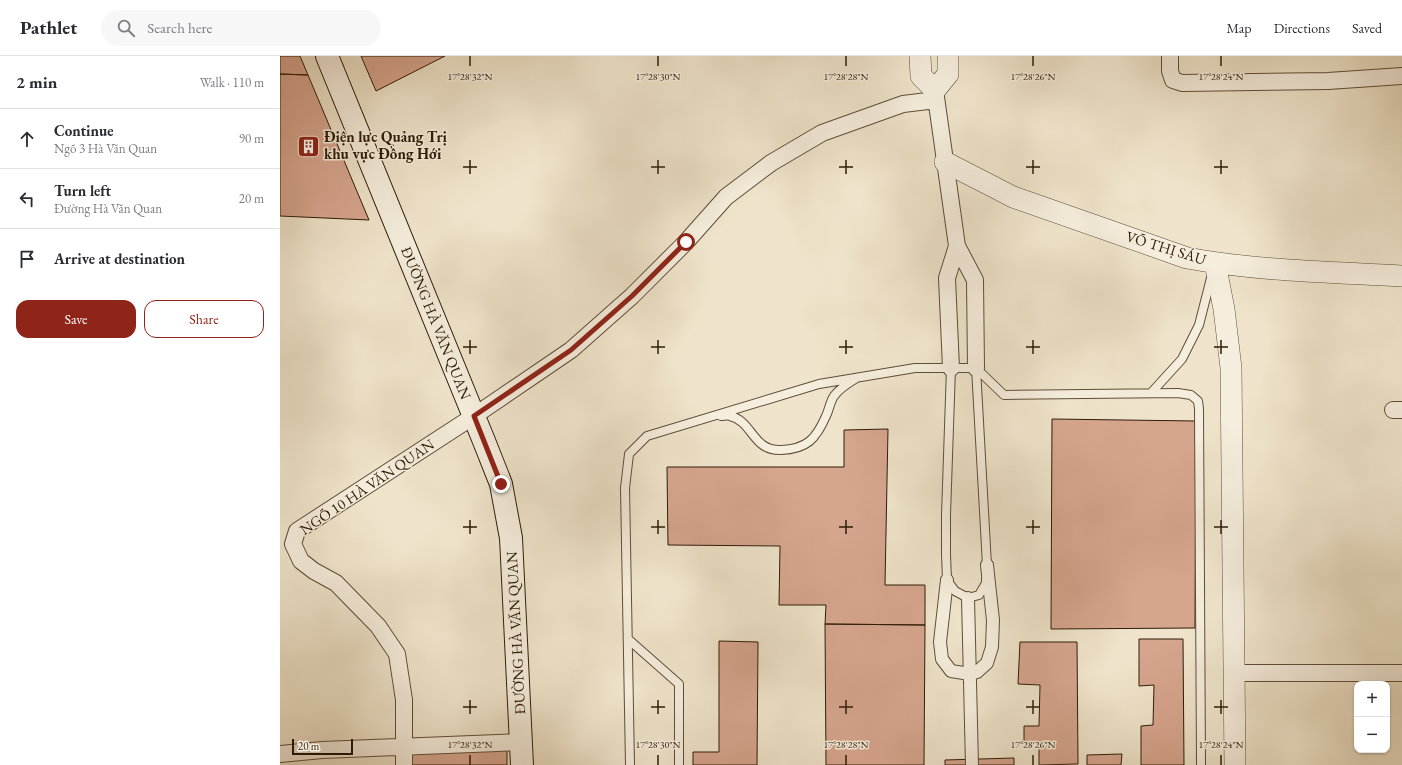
<!DOCTYPE html>
<meta charset="utf-8">
<style>
:root{--surface:#fff;--page:#f7f7f7;--text:#2b2b33;--muted:#7c7c81;--line:#e1e1e2;--accent:#8f2418}
body{margin:0;font-family:"EB Garamond",serif;background:var(--page);color:var(--text)}
.controls{position:absolute;right:12px;bottom:12px;display:grid;overflow:hidden;border-radius:8px;box-shadow:0 1px 3px #0004}
.controls button{width:36px;height:36px;display:grid;place-items:center;padding:0;border:0;border-bottom:1px solid var(--line);background:var(--surface);color:var(--text);font:20px sans-serif}
.scale{position:absolute;left:12px;bottom:10px;width:61px;box-sizing:border-box;padding-left:4px;border:2px solid #2e1c07;border-top:0;font-size:11px;line-height:14px;white-space:nowrap;color:#2e1c07;-webkit-text-stroke:3px #f5eddd;paint-order:stroke}
.stop{position:absolute;width:12px;height:12px;margin:-9px;border:3px solid #8f2418;border-radius:50%;background:#fff}
.stop.end{background:#8f2418;border-color:#fff;box-shadow:0 1px 4px #0008}
.list{margin:0;padding:0;list-style:none}
h2{display:flex;justify-content:space-between;align-items:center;height:52px;margin:0;padding:0 16px;font-size:17px}
h2 small{font-size:13px;font-weight:400;color:var(--muted)}
.list li{display:grid;grid-template-columns:26px 1fr auto;gap:12px;align-items:center;box-sizing:border-box;height:60px;padding:0 16px;border-top:1px solid var(--line)}
.list b{display:block;font-size:15px;white-space:nowrap}
.list p{margin:0;font-size:13px;white-space:nowrap;color:var(--muted)}
.list em{font-size:13px;font-style:normal;color:var(--muted)}
.actions{display:flex;gap:8px;padding:12px 16px}
.actions a{flex:1;padding:9px 0;border:1px solid var(--accent);border-radius:12px;text-align:center;font-size:14px;color:var(--accent)}
.actions .main{background:var(--accent);color:#fff}
.icon{flex:none;width:22px;height:22px;fill:none;stroke:currentColor;stroke-width:2;stroke-linecap:round;stroke-linejoin:round}
.map{position:relative;flex:none;width:1122px;height:709px;overflow:hidden}
header{display:flex;align-items:center;gap:24px;box-sizing:border-box;height:56px;padding:0 20px;background:var(--surface);border-bottom:1px solid var(--line)}
header strong{font-size:19px}
nav{display:flex;gap:22px;margin-inline-start:auto;font-size:14px}
.search{width:280px;height:36px;background:var(--page);display:flex;align-items:center;gap:10px;box-sizing:border-box;padding:0 14px;border-radius:22px;color:var(--muted);font-size:15px}
main{display:flex}
aside{flex:1;background:var(--surface)}
.map>svg:first-child{display:block}
.building{fill:#d6a58e;stroke:#2e1c07}
.lines{fill:none;stroke-linecap:round;stroke-linejoin:round}
.service-casing{stroke:#5e4e38;stroke-width:10}
.pedestrian-casing{stroke:#5e4e38;stroke-width:14}
.minor-casing{stroke:#5e4e38;stroke-width:18}
.tertiary-casing{stroke:#5e4e38;stroke-width:22}
.secondary-casing{stroke:#2e1c07;stroke-width:24}
.service{stroke:#f5eddd;stroke-width:8}
.pedestrian{stroke:#f5eddd;stroke-width:12}
.minor{stroke:#f5eddd;stroke-width:16}
.tertiary{stroke:#f5eddd;stroke-width:21}
.secondary{stroke:#f5eddd;stroke-width:22}
.route{stroke:#8f2418;stroke-width:5}
.ticks{fill:none;stroke:#2e1c07;stroke-width:1.5}
.labels{text-anchor:middle;stroke-width:3;stroke-linejoin:round;paint-order:stroke}
.poi-label{font-size:15px;font-weight:bold;fill:#2e1c07;stroke:#f5eddd;text-anchor:start}
.street-label{font-size:15px;fill:#2e1c07;stroke:#f5eddd}
.ticks-label{font-size:10px;text-anchor:middle;fill:#2e1c07;stroke:#f5eddd;stroke-width:3;stroke-linejoin:round;paint-order:stroke}
</style>
<header>
<strong>Pathlet</strong>
<div class="search"><svg class="icon" aria-label="search" viewBox="0 0 24 24"><circle cx="10" cy="10" r="6"/><path d="M15 15l6 6"/></svg>Search here</div>
<nav><a>Map</a><a>Directions</a><a>Saved</a></nav>
</header>
<main>
<aside>
<h2>2 min<small>Walk · 110 m</small></h2>
<ul class="list">
<li><svg class="icon" aria-label="ahead" viewBox="0 0 24 24"><path d="M12 20V5M6 11l6-6 6 6"/></svg><div><b>Continue</b><p>Ngõ 3 Hà Văn Quan</p></div><em>90 m</em></li>
<li><svg class="icon" aria-label="left" viewBox="0 0 24 24"><path d="M17 20v-9H6M10 6l-5 5 5 5"/></svg><div><b>Turn left</b><p>Đường Hà Văn Quan</p></div><em>20 m</em></li>
<li><svg class="icon" aria-label="arrive" viewBox="0 0 24 24"><path d="M6 21V4h12l-3 4 3 4H6"/></svg><div><b>Arrive at destination</b></div></li>
</ul>
<div class="actions"><a class="main">Save</a><a>Share</a></div>
</aside>
<div class="map">
<svg width="1122" height="709" viewBox="0 0 1122 709">
<rect width="100%" height="100%" fill="#efe4cb"/>
<filter id="stains"><feTurbulence type="fractalNoise" baseFrequency=".005" numOctaves="4"/><feColorMatrix values="0 0 0 0 .2 0 0 0 0 .09 0 0 0 0 .02 0 0 0 .5 -.17"/></filter>
<radialGradient id="worn" r=".72"><stop offset=".6" stop-color="#630" stop-opacity="0"/><stop offset="1" stop-color="#630" stop-opacity=".3"/></radialGradient>
<path class="building" d="M0,0H20L28,19L0,18Z
M81,0H165L96,35Z
M0,18L28,19L89,164L0,160Z
M772,363L916,365L915,572L771,573Z
M608,373L605,529H645V569L545,568L546,549H499L500,490L388,489L387,411H564V374Z
M545,568L645,569L644,709H546Z
M859,583H903L904,709H861V670L873,669L874,629L859,630Z
M439,585L478,586L477,709H413V696H439Z
M740,586H797L798,708L759,709V686L744,687V670H759L760,629L738,628Z
M227,694V709H129V696Z
M842,698L841,709H807V699Z
M734,702V709H665V704Z"/>
<g class="lines">
<defs>
<path id="service" d="M671,312L666,459V498L667,524L675,535L688,542L699,539L706,527L707,509L696,312
M871,337L902,303L919,269L931,222
M441,360C444,360 447,359 450,360C473,365 472,395 501,394C527,393 536,383 546,360C549,354 550,346 554,340C560,332 567,328 575,323
M348,583L399,628V709
M350,709L345,432L349,398L367,380L539,328L635,312H696L724,339L898,337L911,339L918,345L919,353L921,709"/>
<path id="pedestrian" d="M667,524L660,586L662,603L671,615L690,618L697,616L707,607L712,591L713,564L707,509
M688,542L692,709"/>
<path id="minor" d="M890,0V15L893,24L902,27L1048,25L1122,20
M655,34L677,190L695,224L696,312
M671,312L667,222L677,190
M1113,354H1122
M953,617H1122
M0,698L42,694L241,686
M124,709V644L117,598L98,570L56,527L34,515L21,505L13,488L17,475L194,360L291,294L352,240L406,186L446,141L491,107L542,77L623,48L656,44"/>
<path id="tertiary" d="M640,0L641,20L655,34L668,18V0
M665,106L733,141L907,202C977,215 1050,216 1122,220
M935,207L944,253L951,312L955,709"/>
<path id="secondary" d="M47,0L204,385L221,428L231,482L242,709"/>
</defs>
<use href="#service" class="service-casing"/>
<use href="#pedestrian" class="pedestrian-casing"/>
<use href="#minor" class="minor-casing"/>
<use href="#tertiary" class="tertiary-casing"/>
<use href="#secondary" class="secondary-casing"/>
<use href="#service" class="service"/>
<use href="#pedestrian" class="pedestrian"/>
<use href="#minor" class="minor"/>
<use href="#tertiary" class="tertiary"/>
<use href="#secondary" class="secondary"/>
</g>
<g class="lines">
<path class="route" d="M221,428L194,360L291,294L352,240L406,186"/>
</g>
<path class="ticks" d="M190,0V10M378,0V10M566,0V10M753,0V10M941,0V10M190,104V118M378,104V118M566,104V118M753,104V118M941,104V118M183,111H197M371,111H385M559,111H573M746,111H760M934,111H948M190,284V298M378,284V298M566,284V298M753,284V298M941,284V298M183,291H197M371,291H385M559,291H573M746,291H760M934,291H948M190,464V478M378,464V478M566,464V478M753,464V478M941,464V478M183,471H197M371,471H385M559,471H573M746,471H760M934,471H948M190,644V658M378,644V658M566,644V658M753,644V658M941,644V658M183,651H197M371,651H385M559,651H573M746,651H760M934,651H948M190,699V709M378,699V709M566,699V709M753,699V709M941,699V709"/>
<defs>
<symbol id="building-square" viewBox="-11 -11 22 22"><rect x="-9" y="-9" width="18" height="18" rx="4" fill="#8f2418" stroke="#f5eddd"/><path d="M-4-6H4V6H1V3H-1V6H-4ZM-2.5-4.3h1.7v1.8h-1.7ZM.8-4.3h1.7v1.8H.8ZM-2.5-1h1.7V.8h-1.7ZM.8-1h1.7V.8H.8Z" fill="#fff"/></symbol>
</defs>
<g fill-rule="evenodd">
<use href="#building-square" x="16" y="78" width="25" height="25"/>
</g>
<g class="labels">
<g class="poi-label">
<text x="44" y="86">Điện lực Quảng Trị<tspan x="44" dy="17">khu vực Đồng Hới</tspan></text>
</g>
<g class="street-label">
<text transform="translate(886 192) rotate(17)" y="5">VÕ THỊ SÁU</text>
<text transform="translate(156 267) rotate(68)" y="5">ĐƯỜNG HÀ VĂN QUAN</text>
<text transform="translate(87 431) rotate(-34)" y="5">NGÕ 10 HÀ VĂN QUAN</text>
<text transform="translate(236 577) rotate(-93)" y="5">ĐƯỜNG HÀ VĂN QUAN</text>
</g>
</g>
<g class="ticks-label">
<text x="190" y="24">17°28'32"N</text>
<text x="378" y="24">17°28'30"N</text>
<text x="566" y="24">17°28'28"N</text>
<text x="753" y="24">17°28'26"N</text>
<text x="941" y="24">17°28'24"N</text>
<text x="190" y="692">17°28'32"N</text>
<text x="378" y="692">17°28'30"N</text>
<text x="566" y="692">17°28'28"N</text>
<text x="753" y="692">17°28'26"N</text>
<text x="941" y="692">17°28'24"N</text>
</g>
<rect width="100%" height="100%" filter="url(#stains)"/>
<rect width="100%" height="100%" fill="url(#worn)"/>
</svg>
<div class="controls">
<button>+</button>
<button>−</button>
</div>
<div class="scale">20 m</div>
<div class="stop" style="left:406px;top:186px"></div>
<div class="stop end" style="left:221px;top:428px"></div>
</div>
</main>
